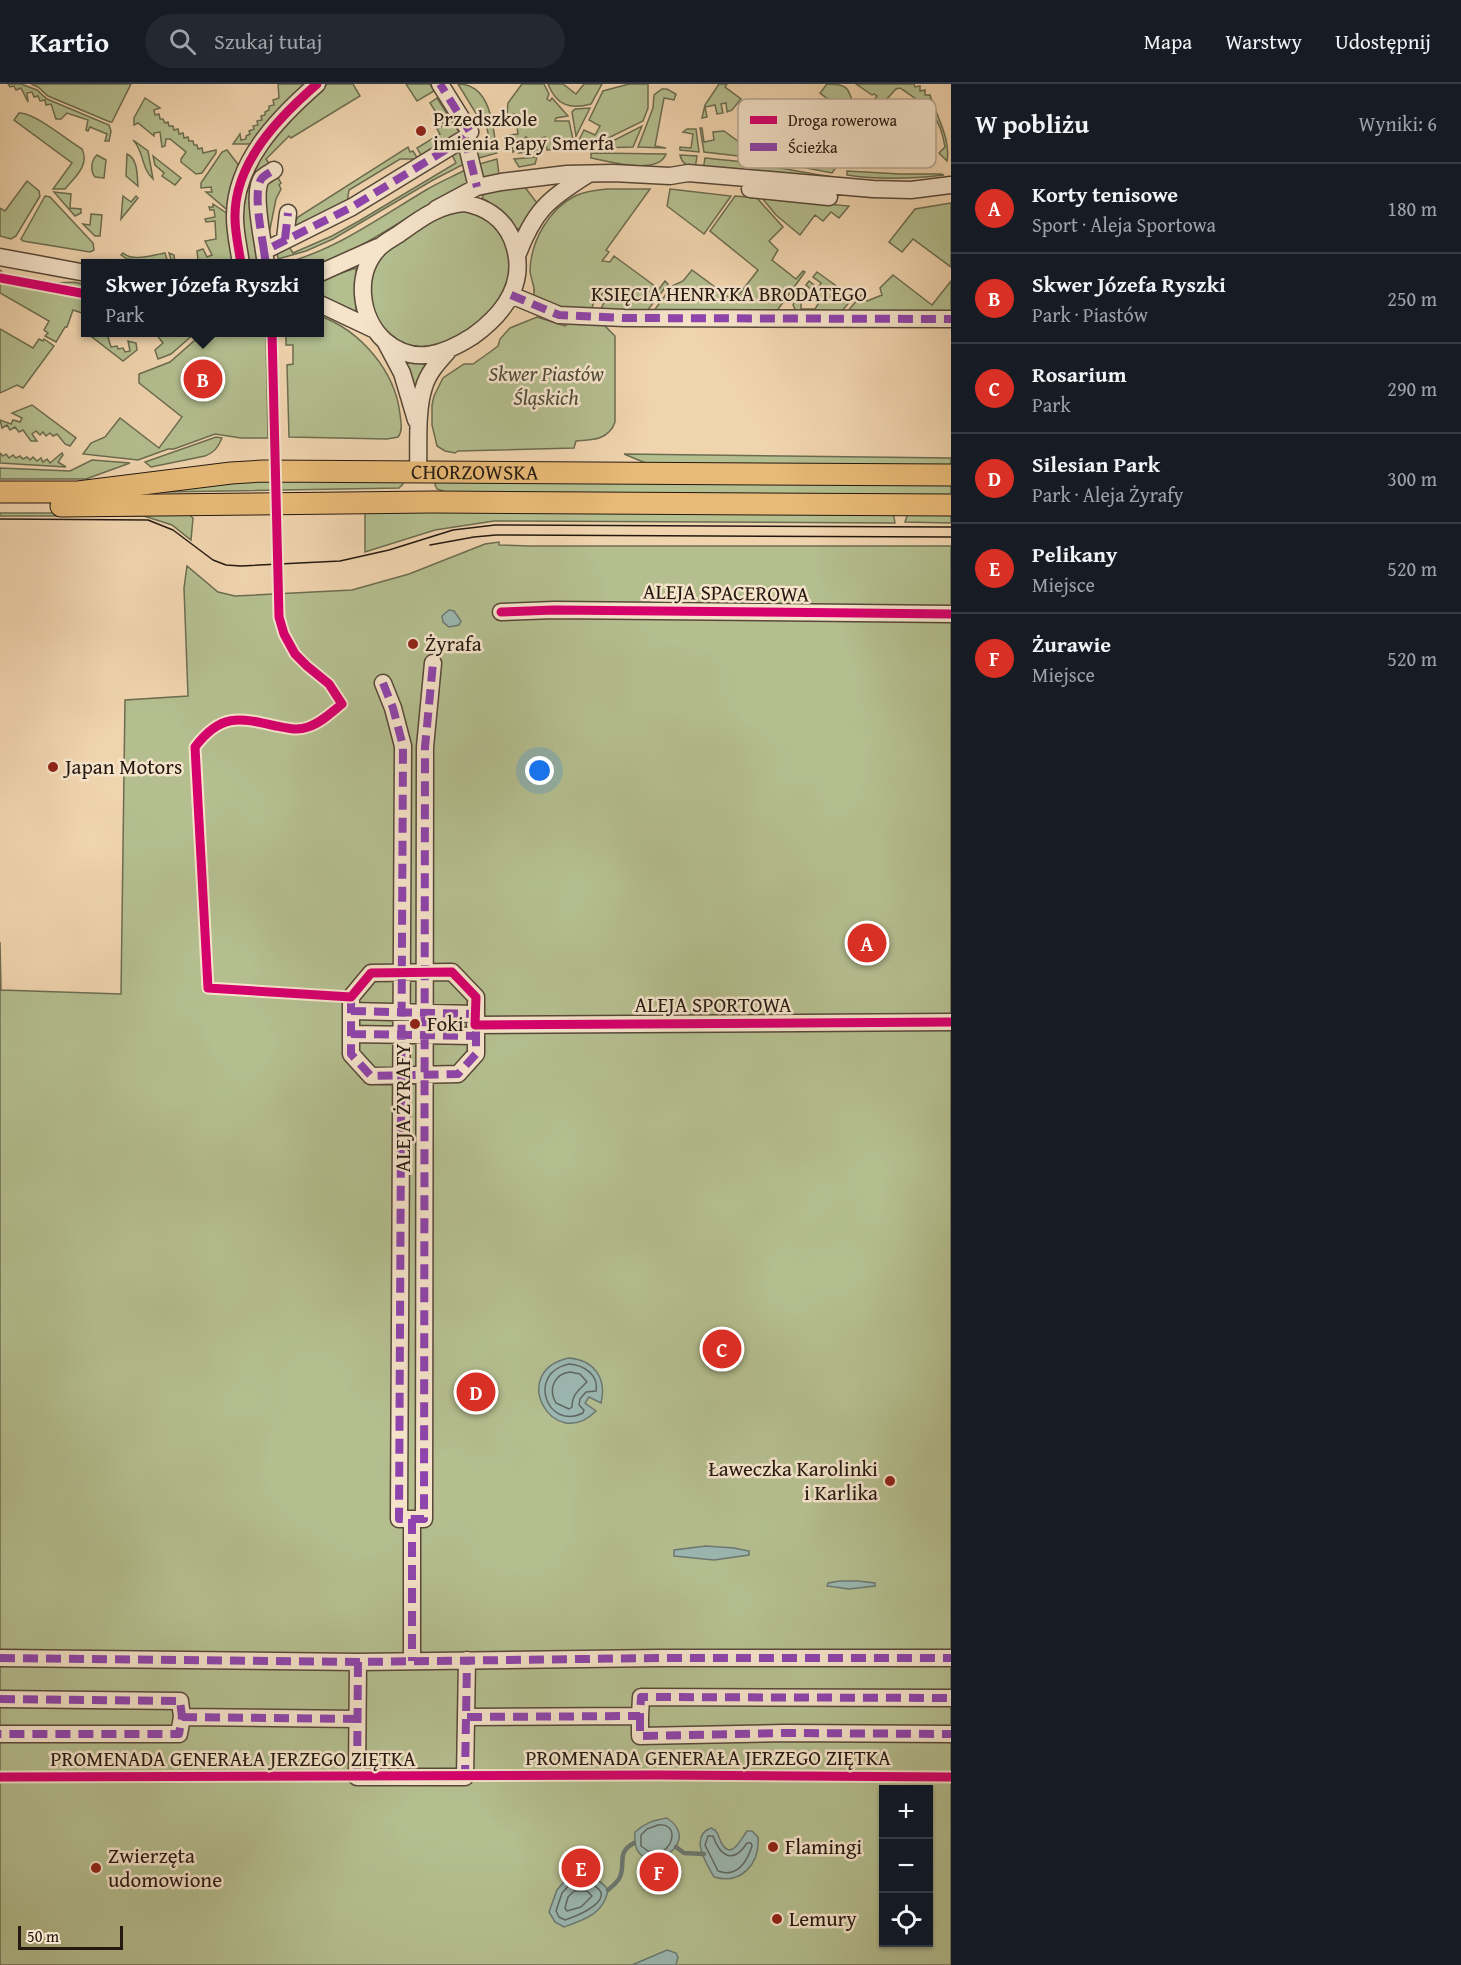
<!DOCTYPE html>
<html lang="pl">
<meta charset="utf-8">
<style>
:root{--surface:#171b24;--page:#242831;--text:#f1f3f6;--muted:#9ea1a6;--line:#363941;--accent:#d93025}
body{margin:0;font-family:"Gentium Book Plus",serif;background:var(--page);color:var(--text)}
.controls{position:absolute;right:18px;bottom:18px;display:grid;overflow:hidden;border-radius:0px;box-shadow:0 2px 4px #0004}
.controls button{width:54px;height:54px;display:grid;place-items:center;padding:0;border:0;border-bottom:2px solid var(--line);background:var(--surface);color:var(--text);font:30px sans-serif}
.scale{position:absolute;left:18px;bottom:15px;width:105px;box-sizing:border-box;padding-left:6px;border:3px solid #241911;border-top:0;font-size:16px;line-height:21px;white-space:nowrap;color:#241911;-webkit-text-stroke:4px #f5e3ca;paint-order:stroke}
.you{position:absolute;left:540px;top:687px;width:21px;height:21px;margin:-15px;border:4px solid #fff;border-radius:50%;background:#1a73e8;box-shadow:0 0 0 9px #1a73e833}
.badge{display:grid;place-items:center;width:39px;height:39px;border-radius:50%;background:var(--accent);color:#fff;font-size:20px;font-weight:700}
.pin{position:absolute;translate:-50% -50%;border:3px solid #fff;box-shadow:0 2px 6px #0006}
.popup{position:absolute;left:81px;top:175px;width:243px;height:78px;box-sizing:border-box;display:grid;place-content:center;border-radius:0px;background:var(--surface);filter:drop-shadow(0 2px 4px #0005);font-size:20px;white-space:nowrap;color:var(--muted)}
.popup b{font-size:22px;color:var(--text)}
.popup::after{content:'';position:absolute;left:50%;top:100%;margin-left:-12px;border:12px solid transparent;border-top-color:var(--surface)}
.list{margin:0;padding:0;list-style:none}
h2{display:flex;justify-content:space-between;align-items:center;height:78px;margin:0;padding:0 24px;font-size:26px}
h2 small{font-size:20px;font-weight:400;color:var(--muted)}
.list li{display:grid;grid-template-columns:39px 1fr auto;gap:18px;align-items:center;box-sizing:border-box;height:90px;padding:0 24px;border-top:2px solid var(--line)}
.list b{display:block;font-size:22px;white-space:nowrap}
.list p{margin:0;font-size:20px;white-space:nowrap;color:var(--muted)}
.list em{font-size:20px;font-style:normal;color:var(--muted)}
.icon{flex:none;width:33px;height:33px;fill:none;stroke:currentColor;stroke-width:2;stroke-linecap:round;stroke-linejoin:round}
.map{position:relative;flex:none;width:951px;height:1881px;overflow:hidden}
header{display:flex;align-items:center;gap:36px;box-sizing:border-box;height:84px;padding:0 30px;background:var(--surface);border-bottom:2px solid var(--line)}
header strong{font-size:28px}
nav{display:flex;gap:33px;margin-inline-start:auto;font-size:21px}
.search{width:420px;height:54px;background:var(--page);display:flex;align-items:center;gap:15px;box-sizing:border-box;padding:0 21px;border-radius:33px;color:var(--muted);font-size:22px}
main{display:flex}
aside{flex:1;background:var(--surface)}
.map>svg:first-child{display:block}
.green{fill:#b4be8f;stroke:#6c6c50;stroke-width:1.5;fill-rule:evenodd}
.water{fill:#9bb7b1;stroke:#6b7871;stroke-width:1.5}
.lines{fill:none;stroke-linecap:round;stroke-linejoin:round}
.shore{stroke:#606861;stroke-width:1.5}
.stream{stroke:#6b7871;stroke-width:4.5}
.minor-casing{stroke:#574838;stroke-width:19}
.major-casing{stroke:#241911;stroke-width:23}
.minor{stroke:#f5e3ca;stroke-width:16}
.major{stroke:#e8ba77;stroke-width:21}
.tram{stroke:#241911;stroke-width:1.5}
.quiet{stroke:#8e44ad;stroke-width:8;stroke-dasharray:15 8;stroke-linecap:butt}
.cycleway-casing{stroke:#f5e3ca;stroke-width:13}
.cycleway{stroke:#d6006c;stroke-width:9}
.poi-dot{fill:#8f2418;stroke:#f5e3ca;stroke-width:2}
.labels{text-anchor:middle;stroke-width:5;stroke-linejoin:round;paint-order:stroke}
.poi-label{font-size:21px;fill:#241911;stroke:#f5e3ca;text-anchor:start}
.street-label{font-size:21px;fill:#241911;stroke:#f5e3ca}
.park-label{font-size:21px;font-style:italic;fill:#4f4b37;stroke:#f5e3ca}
.key{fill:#f5e3ca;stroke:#b6a692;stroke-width:1.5}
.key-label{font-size:16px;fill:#241911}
</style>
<header>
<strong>Kartio</strong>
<div class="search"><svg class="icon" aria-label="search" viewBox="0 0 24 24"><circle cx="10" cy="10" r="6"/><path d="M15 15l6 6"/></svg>Szukaj tutaj</div>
<nav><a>Mapa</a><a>Warstwy</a><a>Udostępnij</a></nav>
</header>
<main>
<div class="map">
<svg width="951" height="1881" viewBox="0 0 951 1881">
<rect width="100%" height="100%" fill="#f0d4ae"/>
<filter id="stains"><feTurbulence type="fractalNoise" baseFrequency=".00333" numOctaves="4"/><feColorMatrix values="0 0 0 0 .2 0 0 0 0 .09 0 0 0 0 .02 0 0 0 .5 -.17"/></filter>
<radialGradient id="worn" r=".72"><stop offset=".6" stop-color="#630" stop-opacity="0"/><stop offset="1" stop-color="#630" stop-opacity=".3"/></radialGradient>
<path class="green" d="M8,0H21L37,6L47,15L109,41L111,47L109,57H105L107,50L90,43L88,47L86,46L88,36L67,29L61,35H56L51,20L46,21L45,16L40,17L38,12L34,13L32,8L27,9L28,18L21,4L16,6L14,2L10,3Z
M31,0H131L112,38H110L48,12L38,3Z
M278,0H304L303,7L254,60H233L240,50L241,56L246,55V52L250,50L249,47L254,45L253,42L258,41L257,37L262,36L261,32L265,31V28L269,26V22L274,21L273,16L279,14Z
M327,0H353L360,12L291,54L289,52L266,75L270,81L258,90L259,179L247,180L243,137V118L258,73L302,23Z
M406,0H430L434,7L417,17Z
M458,0C492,0 493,45 497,69L475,75L472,58L476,53L478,62L490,59L486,39L473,41L468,37L477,31Z
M522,0H544L549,10L547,15L550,17L552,14L568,32L556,34L555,37H569L575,64L547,66L545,53L541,54L542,66L519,69L530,55L526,53L513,68L510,51L518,50L515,30L507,31L508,19Z
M548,0H563L576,10L584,0H602L591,20C570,26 556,21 548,0Z
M629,0H648V24L643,37L588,64H580L578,58L584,46L595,51L600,42L589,36L603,7Z
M719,0H727L725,3L741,15L732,26L727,28L726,19L721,20L723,29L717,30L715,21L705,23L707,33L702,34L705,21Z
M827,0C855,0 846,9 857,27C860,31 865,34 869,37L832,89L760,75C766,59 771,38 791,36L835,70L859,39L820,9Z
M856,0H914L915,3L920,2V7L925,6V11H930C936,32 951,54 947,77L939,69L945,63C940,30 927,22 900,4L896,5L883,19L875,14L877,12L874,10L872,11Z
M662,5H667L676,10L674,16L664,14L655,62L666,64L638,63L653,24L654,11Z
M145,14L160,24L154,26L155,31L159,30L160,35H163L165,39L168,38L169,42H173L174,46L178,45L179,50L183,49L184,54L188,53L189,57H193L194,61H197L198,65L202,64L203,69L216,66V69L202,89L196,90L181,78V75L186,68L170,55H166L165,62L162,63L160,48L154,49V52L138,39L134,41V34Z
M437,14L459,48L456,52L422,73L417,64L440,50L437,45L444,41L430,19Z
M590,24L576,52L572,28L575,25Z
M19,29C34,28 68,57 82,65C90,81 75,93 65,105H53L72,79L14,36Z
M776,32L778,33L766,50L756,74L704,68L700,44H702L704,58L714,56L713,48L724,47L750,66Z
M642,42L633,63L599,64Z
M687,45H696L699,68L680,66V63L691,64L693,50L683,48Z
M133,56L148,67L153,95C141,84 144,67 133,56Z
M408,63L410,68L413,67L418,75H400L349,106L347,119L325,131L293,143L298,133Z
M460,65L466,79L433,96L333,155L306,167L278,175L277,167L288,161L293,169L332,152L359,137L456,79L451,69Z
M227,66L240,83L231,129L206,108H212L211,103L201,104V99L222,68Z
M591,69L666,70C658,92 608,77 591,74Z
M127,70C138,75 137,91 138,102L126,92Z
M97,71L106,76L104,94L95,93C90,87 91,76 97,71Z
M680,71L697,72L695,85C688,82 682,80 680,71Z
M153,72L181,94L175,101L162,92L164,89L155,81Z
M537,73L535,80L519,83L514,75Z
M705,74C722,76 739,77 756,80C816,89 866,103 927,98V100C853,105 778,91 703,86Z
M497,75L499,91L479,96L476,81Z
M467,85L471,98C419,123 373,159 320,182V180H282C336,166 379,134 426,106C439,98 454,92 467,85Z
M847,87L900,90H941L944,91C911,95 879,96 847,91Z
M277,92L281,99L279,101L281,105L276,115L269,150L264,121L266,99Z
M27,97L39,107L40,112L16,152L11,155L0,152V124L5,127Z
M524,102L537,119L519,145H517L501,126L482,114L485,108Z
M607,105H650L606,166L609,168L602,177L610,178L614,172L659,205L665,197L668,200L647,227H600L608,210L604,207L600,214L596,213L591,226L561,224L533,213C537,204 530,195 530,186C531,157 549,125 575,112C585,107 596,106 607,105Z
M670,105L731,112L704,150L667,122Z
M54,108L71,110L70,124L81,125V129L75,132Z
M45,112L50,113L93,159L94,166L90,168L23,157L21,155Z
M123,112L131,118L136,112L138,114L121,135Z
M735,112L757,114L783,143L769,157L778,166L772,176L796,195L803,187L805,188L776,228H653L672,202L683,197L692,186L734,217L758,186L710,147Z
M762,114L849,122L839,134L831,128L823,137L815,131L800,151L776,131Z
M951,119V183L913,155L902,168L889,158L915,125Z
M213,120L231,132L236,179H172L169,169L174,171L175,179L198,176L197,167L203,165L207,173L212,171L205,157L216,155L215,137L206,138L205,135L215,133L214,126H210L209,123H213Z
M465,126C471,128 477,130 482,132C516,150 518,202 492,227C465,254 417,281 385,246C368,227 365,195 380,174C388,164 401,157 412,149C433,135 439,129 465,126Z
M91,130L102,131L100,152H95L83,140L90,141Z
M123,169C133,178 152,171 165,169L168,179L127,175L121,171Z
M356,184C357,187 356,223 356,228L320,211V196Z
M0,186L4,190C21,193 41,200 58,199C69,199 76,196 86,202V206L0,190Z
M817,188L853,214L841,228L796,227L793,221L797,214L801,216V225H815L820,217L801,209L803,206L811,212L814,208L806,201L809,197L818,204L821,199L813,193Z
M893,191L932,221L951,197V229L847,228L863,209L867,217L882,211L880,204Z
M0,197L86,214V215L82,229L73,226L67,243H65L56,258L45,252L48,249L44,246L49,237L0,209Z
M320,232C361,247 395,287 400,330C401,338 403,347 398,353L387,355L289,353L287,281L293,280V261H286V249L320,248Z
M537,233L565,242L569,239L603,240L615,252V338C609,356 592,356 576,357L574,364L458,367L455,369L445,367L437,362L432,341V321L434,312L443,294L464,280H473L490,268L498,262L500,255L510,244Z
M0,245L33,264L39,255L43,257L44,255L54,262L23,304L17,301L0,309Z
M87,249L107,250L111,263L117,262L118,265L123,264L125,268L130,267L128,257L136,259L137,266L123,277Z
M155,249H195L171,270L158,275L155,266L163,259Z
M203,249H266L268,354H241L215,350L174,365H168L138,376L83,370L91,359L105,353L120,334L159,364L182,333L139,299V290L170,278Z
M405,276L427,281L416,301L413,299Z
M32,321L76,354L70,362L65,360L57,350L53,352L50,349L46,352L43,348L40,351L36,347L32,350L37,357H31L23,346L19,348L15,343L10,346L7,341L2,344L0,336L11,340L13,336L20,338L22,334L12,329Z
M216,353L222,354C218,363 215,368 205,372L151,383L145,378Z
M0,369L3,372L6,370L9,374L13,371L16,374L20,372L23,375L27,373L30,376L33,373L37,377L41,374L43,378L47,375L50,379L62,369L63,371L58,378L66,383L0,379Z
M624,370L951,374V383L648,380Z
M92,376L130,379L86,395H0V384L70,387Z
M241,396L402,398L403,400L399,404L165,408Z
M436,397L951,399V413L451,410L437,405L435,401Z
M365,426L891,429L894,433L895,439L494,437L435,446L365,468Z
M0,429H187L193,434L191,456L172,441L144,432H0Z
M908,429H951V439L905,438Z
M499,458V461L529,462H951V1881H0V858L1,906L121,910L125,616L188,612L184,504L187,482L218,508L235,512L352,506L409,490L485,460ZM884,1706H928V1858H884Z"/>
<path class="water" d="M449,526L454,527L461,537L459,541L449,543L443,538L442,532Z
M569,1274C594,1276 607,1294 601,1319L589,1313L585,1319L596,1327C553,1370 507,1287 569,1274Z
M706,1462L734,1464L749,1467V1471L714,1476L674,1472V1466Z
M840,1497H858L875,1499V1502L849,1505L827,1502L828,1499Z
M667,1734C709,1762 629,1802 635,1748C645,1739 654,1736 667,1734Z
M711,1744L715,1746C719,1750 719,1755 722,1760C732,1776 741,1755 747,1747H752L758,1753C760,1780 741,1801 714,1793C706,1779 689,1752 711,1744Z
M568,1793C584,1793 599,1792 608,1806C604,1830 584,1836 564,1843L555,1838L549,1828L557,1806Z
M667,1866L676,1869L678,1873L676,1881H632Z"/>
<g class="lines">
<path class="shore" d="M569,1280C584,1281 599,1291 596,1307L586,1308L580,1315L579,1321L584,1326L583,1329C547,1347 526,1289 569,1280Z
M570,1288L580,1290L587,1298C579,1306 572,1310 572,1323L569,1325L556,1319C548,1305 554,1290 570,1288Z
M658,1741C677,1739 675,1760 662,1768L648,1767L641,1762V1751L647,1745Z
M708,1752H713C720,1772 733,1781 747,1759H751L752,1762C747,1778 737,1794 718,1787L705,1761Z
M589,1799C622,1813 580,1831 565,1836L559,1833L556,1827L562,1809L571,1799Z
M574,1807H587L592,1812L581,1823L567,1827L565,1824L568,1813Z"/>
<path class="stream" d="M676,1763L684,1769L704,1770
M608,1806C612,1803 616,1799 619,1795C627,1781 615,1769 634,1759"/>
<defs>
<path id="minor" d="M465,54L477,103
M750,105L829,113
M464,119C486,123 503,134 512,155C529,197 505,229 473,252C445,270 414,282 385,257C359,234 354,188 380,163C385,158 393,154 399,150C420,135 438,121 464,119Z
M436,125L477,103L501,98L567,90L613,89L670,92L688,89L873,105L911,106L951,101
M285,155L288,129
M264,167C262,152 252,106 262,94C265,91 271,88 274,86
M517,172C534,127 547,116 587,91
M0,173L86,189
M241,180C239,165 235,149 235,134C234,79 278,34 317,0
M266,180L264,167L352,123L465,54L470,48L440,0
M320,189L378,163
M511,211L559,231L624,234L951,235
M320,220L375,246
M385,257L402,289L416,336
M418,388C419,362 416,327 424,303C428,289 438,278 448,267
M501,528L554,526L951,530
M383,599L393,624L403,662L399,1435H424L425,663L433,579
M452,888L476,913V970L458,990L371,992L351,970V913L371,889Z
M351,927L475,930
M475,941L951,938
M351,950L475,952
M412,1435V1577
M0,1574L358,1578L658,1574H951
M358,1578L357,1693H465L467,1576
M0,1615L180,1617L182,1633L179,1650H0
M640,1632V1652L784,1649L951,1650
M182,1633L357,1635
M467,1633L640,1632L641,1613L951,1614"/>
<g id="major">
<path id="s1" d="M0,408H78L231,389L263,387L951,391"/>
<path d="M61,422L432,418L951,421"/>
</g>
</defs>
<use href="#minor" class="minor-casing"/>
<use href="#major" class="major-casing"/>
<use href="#minor" class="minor"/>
<use href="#major" class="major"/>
<path class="tram" d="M0,435L148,436L173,446L213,476L226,481L241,482L340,477L389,466L453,446L495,441L951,443
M430,461L474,453L496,451L951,453"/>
<path class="quiet" d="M465,54L477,103
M285,155L288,129
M264,167C262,152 252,106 262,94C265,91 271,88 274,86
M266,180L264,167L352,123L465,54L470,48L440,0
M511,211L559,231L624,234L951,235
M383,599L393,624L403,662L399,1435H424L425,663L433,579
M452,888L476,913V970L458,990L371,992L351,970V913L371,889Z
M351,927L475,930
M351,950L475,952
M412,1435V1577
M0,1574L358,1578L658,1574H951
M358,1578L357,1693H360
M0,1615L180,1617L182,1633L179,1650H0
M640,1632V1652L784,1649L951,1650
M182,1633L357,1635
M467,1633L640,1632L641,1613L951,1614
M462,1693H465L467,1576"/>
<defs>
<path id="cycleway" d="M241,180C239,165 235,149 235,134C234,79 278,34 317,0
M0,194L86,210
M272,248L279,533L284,550L295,570L307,582L329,600L342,620C332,628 321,639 308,643C297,647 287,644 276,642C238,633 220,630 195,663L208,904L351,913L371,889L452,888L476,913L475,941L951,938
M501,528L554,526L951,530
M0,1693L658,1691L951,1693"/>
</defs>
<use href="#cycleway" class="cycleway-casing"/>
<use href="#cycleway" class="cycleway"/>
</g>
<g class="poi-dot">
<circle cx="421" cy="47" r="6"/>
<circle cx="413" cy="560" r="6"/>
<circle cx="53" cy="683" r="6"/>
<circle cx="415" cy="940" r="6"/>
<circle cx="890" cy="1397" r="6"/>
<circle cx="773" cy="1763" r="6"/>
<circle cx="96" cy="1784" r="6"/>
<circle cx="777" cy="1835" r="6"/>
</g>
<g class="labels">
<g class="poi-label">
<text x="433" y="42">Przedszkole<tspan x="433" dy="24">imienia Papy Smerfa</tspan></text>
<text x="425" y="567">Żyrafa</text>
<text x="65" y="690">Japan Motors</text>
<text x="427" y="947">Foki</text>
<text x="878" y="1392" text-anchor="end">Ławeczka Karolinki<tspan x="878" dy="24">i Karlika</tspan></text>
<text x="785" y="1770">Flamingi</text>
<text x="108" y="1779">Zwierzęta<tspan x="108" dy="24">udomowione</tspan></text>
<text x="789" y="1842">Lemury</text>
</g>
<g class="street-label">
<text x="729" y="217">KSIĘCIA HENRYKA BRODATEGO</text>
<text dy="7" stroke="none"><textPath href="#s1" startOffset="476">CHORZOWSKA</textPath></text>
<text transform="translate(726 509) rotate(1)" y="7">ALEJA SPACEROWA</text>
<text x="713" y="928">ALEJA SPORTOWA</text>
<text transform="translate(403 1024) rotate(-90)" y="7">ALEJA ŻYRAFY</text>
<text x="708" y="1681">PROMENADA GENERAŁA JERZEGO ZIĘTKA</text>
<text x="233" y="1682">PROMENADA GENERAŁA JERZEGO ZIĘTKA</text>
</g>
<g class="park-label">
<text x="546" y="297">Skwer Piastów<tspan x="546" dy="24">Śląskich</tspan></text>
</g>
</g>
<rect x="738" y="15" width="198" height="69" rx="9" class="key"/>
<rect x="750" y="32" width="27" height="8" fill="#d6006c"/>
<rect x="750" y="59" width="27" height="8" fill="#8e44ad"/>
<g class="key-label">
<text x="788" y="42">Droga rowerowa</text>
<text x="788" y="69">Ścieżka</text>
</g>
<rect width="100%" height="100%" filter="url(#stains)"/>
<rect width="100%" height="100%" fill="url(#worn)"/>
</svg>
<div class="controls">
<button>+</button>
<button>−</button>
<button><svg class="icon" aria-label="locate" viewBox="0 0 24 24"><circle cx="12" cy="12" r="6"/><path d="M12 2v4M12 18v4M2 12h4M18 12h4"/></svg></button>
</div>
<div class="scale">50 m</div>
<div class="you"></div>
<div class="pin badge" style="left:867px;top:859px">A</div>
<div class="pin badge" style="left:203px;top:295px">B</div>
<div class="popup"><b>Skwer Józefa Ryszki</b>Park</div>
<div class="pin badge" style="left:722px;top:1265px">C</div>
<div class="pin badge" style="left:476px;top:1308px">D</div>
<div class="pin badge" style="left:581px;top:1784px">E</div>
<div class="pin badge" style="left:659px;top:1788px">F</div>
</div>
<aside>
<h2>W pobliżu<small>Wyniki: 6</small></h2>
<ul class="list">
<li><span class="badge">A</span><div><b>Korty tenisowe</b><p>Sport · Aleja Sportowa</p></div><em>180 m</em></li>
<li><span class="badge">B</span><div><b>Skwer Józefa Ryszki</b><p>Park · Piastów</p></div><em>250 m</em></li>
<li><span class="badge">C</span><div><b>Rosarium</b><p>Park</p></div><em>290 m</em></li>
<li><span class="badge">D</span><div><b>Silesian Park</b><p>Park · Aleja Żyrafy</p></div><em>300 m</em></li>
<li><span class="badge">E</span><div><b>Pelikany</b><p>Miejsce</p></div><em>520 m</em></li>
<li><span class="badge">F</span><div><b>Żurawie</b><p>Miejsce</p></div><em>520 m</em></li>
</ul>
</aside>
</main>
